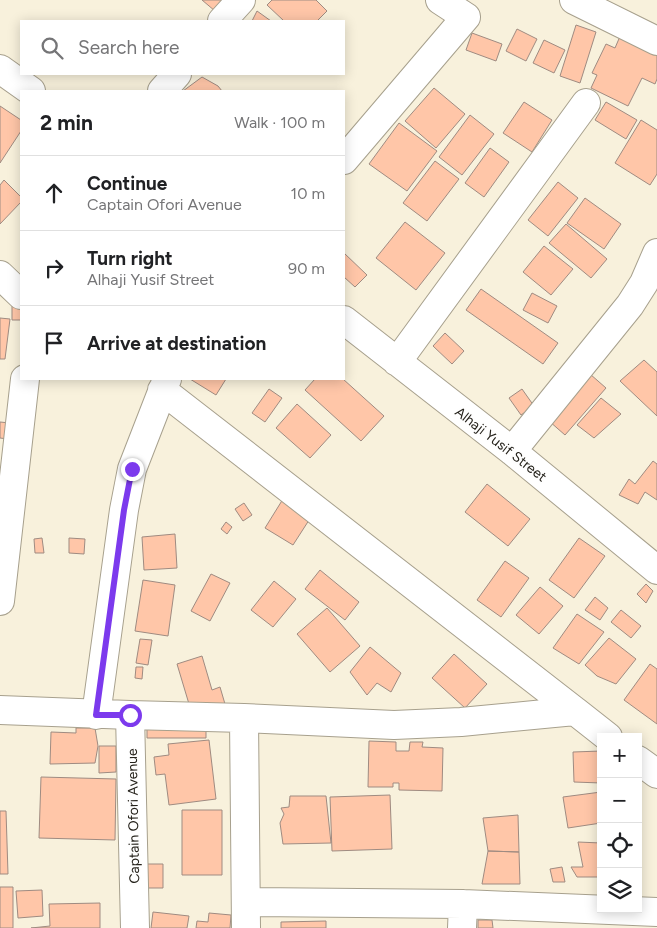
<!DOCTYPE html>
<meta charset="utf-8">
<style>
:root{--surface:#fff;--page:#f6f6f6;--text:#202124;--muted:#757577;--line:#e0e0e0}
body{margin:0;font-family:Figtree,sans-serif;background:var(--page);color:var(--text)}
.controls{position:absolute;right:15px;bottom:15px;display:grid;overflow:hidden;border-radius:0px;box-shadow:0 2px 12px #0003}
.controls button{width:45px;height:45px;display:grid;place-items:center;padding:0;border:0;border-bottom:1px solid var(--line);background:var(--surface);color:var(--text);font:25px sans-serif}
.stop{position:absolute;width:15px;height:15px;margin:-11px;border:4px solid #7c3aed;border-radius:50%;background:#fff}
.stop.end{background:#7c3aed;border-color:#fff;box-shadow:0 1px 5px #0008}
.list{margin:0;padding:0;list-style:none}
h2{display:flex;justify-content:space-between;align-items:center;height:65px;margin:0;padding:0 20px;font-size:21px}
h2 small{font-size:16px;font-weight:400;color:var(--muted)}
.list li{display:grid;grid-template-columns:32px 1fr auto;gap:15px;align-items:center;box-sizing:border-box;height:75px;padding:0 20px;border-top:1px solid var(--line)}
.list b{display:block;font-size:19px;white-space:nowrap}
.list p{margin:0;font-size:16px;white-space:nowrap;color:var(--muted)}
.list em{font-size:16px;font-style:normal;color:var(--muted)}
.icon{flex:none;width:28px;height:28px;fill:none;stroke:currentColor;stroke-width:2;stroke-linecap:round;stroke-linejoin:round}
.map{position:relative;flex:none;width:657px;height:928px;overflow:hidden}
.search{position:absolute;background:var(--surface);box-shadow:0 2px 12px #0003;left:20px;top:20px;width:325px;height:55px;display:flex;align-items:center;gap:12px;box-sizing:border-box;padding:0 18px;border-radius:0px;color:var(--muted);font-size:19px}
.panel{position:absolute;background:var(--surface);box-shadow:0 2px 12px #0003;left:20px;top:90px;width:325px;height:290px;border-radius:0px}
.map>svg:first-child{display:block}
.building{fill:#ffc6a8;stroke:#9f8b81}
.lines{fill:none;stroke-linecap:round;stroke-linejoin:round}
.minor-casing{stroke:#a7a08d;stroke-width:30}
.minor{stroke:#fff;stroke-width:28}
.route{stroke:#7c3aed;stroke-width:6}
.labels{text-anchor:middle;stroke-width:4;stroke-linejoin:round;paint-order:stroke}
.street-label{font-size:14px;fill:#25221b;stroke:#fefefe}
</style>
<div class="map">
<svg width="657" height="928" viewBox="0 0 657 928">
<rect width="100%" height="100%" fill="#f8f1dc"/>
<path class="building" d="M202,0H224L215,11Z
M272,0H316L327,11L317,21H284L267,5Z
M257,11L271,21H252Z
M576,25L596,32L580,83L560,76Z
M517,29L537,39L526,61L506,51Z
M472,33L502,44L496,61L466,50Z
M621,34L657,51V79L655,84L642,78L628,106L591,88L597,75L592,73L606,44L615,48Z
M544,40L565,50L554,73L533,63Z
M202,77L218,86L222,91H183Z
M434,88L465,114L436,148L405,121Z
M524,102L552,120L532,152L503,133Z
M606,102L637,120L626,139L595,120Z
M0,106L21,120V131L0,163Z
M470,115L494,134L462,175L439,157Z
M641,120L657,130V174L650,185L615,163Z
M399,123L437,151L407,191L369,164Z
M490,148L509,162L484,197L465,183Z
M435,161L459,179L427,221L403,203Z
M4,180L21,197V202L0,224V185Z
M558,182L578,198L548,236L528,220Z
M585,198L621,224L604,249L567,223Z
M405,222L445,253L416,290L376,258Z
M566,224L607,259L591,278L549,243Z
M544,246L573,269L551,295L523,272Z
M344,253L367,275L355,287L344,277Z
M481,289L558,343L543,364L466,310Z
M532,293L557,306L548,323L523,310Z
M12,305L21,306V320H12Z
M0,318L10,319L5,359H0Z
M445,333L464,351L452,364L433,346Z
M644,360L657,372V416L620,381Z
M590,374L606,388L565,435L549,421Z
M190,379H226L216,395Z
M315,379H343L384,416L361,441L305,390Z
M269,389L282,398L265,422L252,413Z
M522,389L534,406L521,415L509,398Z
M601,398L621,414L594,438L577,425Z
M297,404L331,435L310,458L276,428Z
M0,422L10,423L8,439L0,438Z
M653,461L657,464V500L645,492L638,504L619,495L629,479L635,484Z
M487,484L530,519L508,546L465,512Z
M283,499L311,517L293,545L265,528Z
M244,503L252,515L243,521L235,509Z
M226,522L232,527L227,534L221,529Z
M175,534L177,568L144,570L142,537Z
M42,538L44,553H35L34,539Z
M69,538L85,539L84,554L69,553Z
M579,538L605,556L574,598L549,580Z
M505,561L529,578L501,617L477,600Z
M320,570L359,602L345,620L305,589Z
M211,574L230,583L210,621L191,611Z
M143,580L175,585L168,636L135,631Z
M274,581L296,599L273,627L251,610Z
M646,584L653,591L646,603L637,594Z
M540,587L563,606L539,634L516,615Z
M595,597L608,608L600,620L585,610Z
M327,608L360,646L330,672L297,634Z
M621,610L641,626L631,638L611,622Z
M577,614L604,632L579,664L553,648Z
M609,638L636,659L616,684L597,676L585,665Z
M140,639L152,640L148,665L136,663Z
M370,647L401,673L391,692L377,683L367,695L350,672Z
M454,654L487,684L465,708L432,678Z
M202,656L212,690L220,687L225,704L192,714L177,664Z
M650,664L657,669V724L624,700Z
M136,667H143L142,679L135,678Z
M147,726H206V738H147Z
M76,728H95L98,746L95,763L50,764L51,732L76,733Z
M209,740L216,799L169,805L165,774L156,775L154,757L169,755L168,744Z
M369,741L396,742V751H409L410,742H423L422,747L443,748L442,791L399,790V783H393V787H368Z
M99,746H116V772L99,773Z
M601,751V783L574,782L573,752Z
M41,777L116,779L115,840L39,838Z
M601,792V823L568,828L563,797Z
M390,795L392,849L332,851L330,797Z
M290,796H326L331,843L283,844L280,823L284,814L281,808L289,807Z
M182,810H222V875H182Z
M0,811H6L8,874H0Z
M518,815L519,852L488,851L483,818Z
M578,842L601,843V877H577L571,867H583Z
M488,851L519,852L520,884H482Z
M142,864H163V888H143Z
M562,867L565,882H553L550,869Z
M0,887H13V928H0Z
M42,890L43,916L18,918L16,891Z
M100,903V928H31L50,926L49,904Z
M153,912L189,916L187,928H151Z
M209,913L231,915L230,928H196L197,921L208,922Z
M478,920H492L493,928H478Z
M326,921V928H281V922Z"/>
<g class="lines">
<defs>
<path id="minor" d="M574,0L657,41
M222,21L241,0
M0,69L31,91
M162,91L177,74
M344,160L466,17L440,0
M0,275L21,295
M344,320L512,451L657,570
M397,362L586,103
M162,390L575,711
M512,451L630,305L644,283L657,253
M0,601L25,379
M0,710L130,715L135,928
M96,715L124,510L132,469L167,379
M130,715L244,718
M638,760L657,774
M246,902L463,904L657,912
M246,928L244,718L394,725L461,722L575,711L608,737
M462,928L463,904"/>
</defs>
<use href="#minor" class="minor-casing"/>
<use href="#minor" class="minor"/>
</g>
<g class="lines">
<path class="route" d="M130,715H96L124,510L132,469"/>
</g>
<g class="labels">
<g class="street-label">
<text transform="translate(501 444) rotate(38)" y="5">Alhaji Yusif Street</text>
<text transform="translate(133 816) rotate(-91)" y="5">Captain Ofori Avenue</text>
</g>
</g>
</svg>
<div class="controls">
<button>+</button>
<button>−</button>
<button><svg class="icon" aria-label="locate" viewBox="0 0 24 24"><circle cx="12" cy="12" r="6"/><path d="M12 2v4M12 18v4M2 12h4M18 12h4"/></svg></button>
<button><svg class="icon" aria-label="layers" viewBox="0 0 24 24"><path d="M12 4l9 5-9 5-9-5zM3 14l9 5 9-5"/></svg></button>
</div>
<div class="stop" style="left:130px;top:715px"></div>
<div class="stop end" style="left:132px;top:469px"></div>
<div class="search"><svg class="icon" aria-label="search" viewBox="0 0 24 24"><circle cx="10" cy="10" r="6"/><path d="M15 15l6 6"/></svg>Search here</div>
<section class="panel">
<h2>2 min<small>Walk · 100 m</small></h2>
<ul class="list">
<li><svg class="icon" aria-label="ahead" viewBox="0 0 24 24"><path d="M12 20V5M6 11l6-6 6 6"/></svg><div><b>Continue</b><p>Captain Ofori Avenue</p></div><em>10 m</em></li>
<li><svg class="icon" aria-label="right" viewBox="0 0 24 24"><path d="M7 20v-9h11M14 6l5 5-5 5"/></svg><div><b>Turn right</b><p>Alhaji Yusif Street</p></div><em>90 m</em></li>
<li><svg class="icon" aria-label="arrive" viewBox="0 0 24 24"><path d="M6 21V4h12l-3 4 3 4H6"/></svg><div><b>Arrive at destination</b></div></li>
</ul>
</section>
</div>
